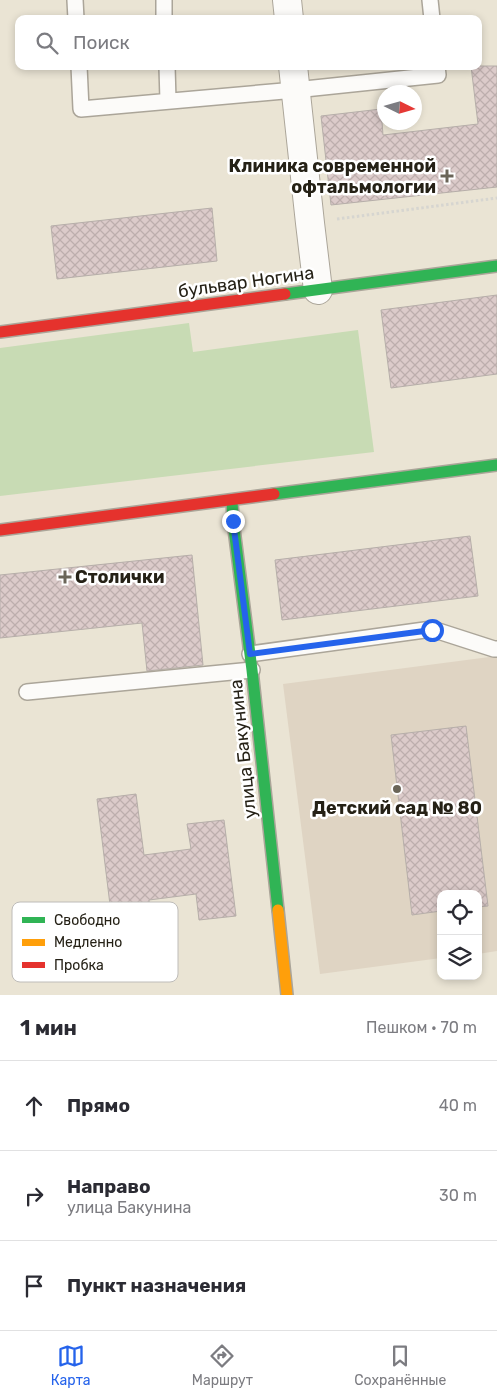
<!DOCTYPE html>
<html lang="ru">
<meta charset="utf-8">
<style>
:root{--surface:#fff;--page:#f2f2f3;--text:#2b2b33;--muted:#7c7c81;--line:#e1e1e2;--accent:#2563eb}
body{margin:0;font-family:Rubik,sans-serif;background:var(--page);color:var(--text)}
.controls{position:absolute;right:15px;bottom:15px;display:grid;overflow:hidden;border-radius:10px;box-shadow:0 2px 8px #0003}
.controls button{width:45px;height:45px;display:grid;place-items:center;padding:0;border:0;border-bottom:1px solid var(--line);background:var(--surface);color:var(--text);font:25px sans-serif}
.compass{position:absolute;left:377px;top:85px;width:45px;height:45px;border-radius:50%;background:var(--surface);box-shadow:0 2px 8px #0003;rotate:95deg}
.stop{position:absolute;width:15px;height:15px;margin:-11px;border:4px solid #2563eb;border-radius:50%;background:#fff}
.stop.end{background:#2563eb;border-color:#fff;box-shadow:0 1px 5px #0008}
.list{margin:0;padding:0;list-style:none}
h2{display:flex;justify-content:space-between;align-items:center;height:65px;margin:0;padding:0 20px;font-size:21px}
h2 small{font-size:16px;font-weight:400;color:var(--muted)}
.list li{display:grid;grid-template-columns:32px 1fr auto;gap:15px;align-items:center;box-sizing:border-box;height:90px;padding:0 20px;border-top:1px solid var(--line)}
.list b{display:block;font-size:19px;white-space:nowrap}
.list p{margin:0;font-size:16px;white-space:nowrap;color:var(--muted)}
.list em{font-size:16px;font-style:normal;color:var(--muted)}
.icon{flex:none;width:28px;height:28px;fill:none;stroke:currentColor;stroke-width:2;stroke-linecap:round;stroke-linejoin:round}
.map{position:relative;flex:none;width:497px;height:995px;overflow:hidden}
.search{position:absolute;background:var(--surface);box-shadow:0 2px 8px #0003;left:15px;right:15px;top:15px;height:55px;display:flex;align-items:center;gap:12px;box-sizing:border-box;padding:0 18px;border-radius:10px;color:var(--muted);font-size:19px}
.sheet{height:335px;background:var(--surface)}
nav{display:flex;justify-content:space-around;align-items:center;box-sizing:border-box;height:70px;border-top:1px solid var(--line);background:var(--surface);font-size:14px;color:var(--muted)}
nav a{display:grid;justify-items:center;gap:2px}
nav .on{color:var(--accent)}
.map>svg:first-child{display:block}
.education{fill:#dfd4c3}
.green{fill:#c8dbb4}
.building{fill:url(#building-cross-hatch);stroke:#b6aea9}
.lines{fill:none;stroke-linecap:round;stroke-linejoin:round}
.lane-casing{stroke:#aba599;stroke-width:18}
.street-casing{stroke:#aba599;stroke-width:30}
.fast-casing{stroke:#aba599;stroke-width:14}
.slow-casing{stroke:#aba599;stroke-width:14}
.jam-casing{stroke:#aba599;stroke-width:14}
.path{stroke:#d6d5d0;stroke-width:3;stroke-dasharray:2.5 2.5;stroke-linecap:butt}
.lane{stroke:#fcfbf9;stroke-width:15}
.street{stroke:#fcfbf9;stroke-width:28}
.fast{stroke:#30b455;stroke-width:11}
.slow{stroke:#ff9f0a;stroke-width:11}
.jam{stroke:#e5322d;stroke-width:11}
.route{stroke:#2563eb;stroke-width:6}
.poi-dot{fill:#6a6558;stroke:#fff;stroke-width:2}
.labels{text-anchor:middle;stroke-width:5;stroke-linejoin:round;paint-order:stroke}
.poi-label{font-size:18px;font-weight:bold;fill:#252116;stroke:#fff;text-anchor:end}
.street-label{font-size:18px;fill:#252116;stroke:#fff}
.key{fill:#fff;stroke:#bebcb9;stroke-width:1}
.key-label{font-size:14px;fill:#252116}
</style>
<div class="map">
<svg width="497" height="995" viewBox="0 0 497 995">
<defs>
<pattern id="building-cross-hatch" width="8" height="8" patternUnits="userSpaceOnUse" patternTransform="scale(1.25)"><rect width="8" height="8" fill="#dccbca"/><path d="M0 0l8 8M0 8l8-8" fill="none" stroke="#bdaead"/></pattern>
</defs>
<rect width="100%" height="100%" fill="#eae4d4"/>
<path class="education" d="M497,656V951L478,954V894H441V958L320,974L283,684Z"/>
<path class="green" d="M189,323L193,352L358,330L374,452L0,496V348Z"/>
<path class="building" d="M471,66H497V187L331,205L321,116L381,109L383,135L478,124Z
M212,208L217,261L57,279L51,226Z
M497,295V374L391,388L381,310Z
M470,536L478,596L282,620L275,560Z
M192,555L203,665L147,671L142,623L0,638V575Z
M466,726L488,906L478,907V894H441V911L412,915L391,735Z
M136,794L144,855L191,849L187,824L224,820L236,916L199,920L196,894L149,900L158,965L118,970L97,799Z"/>
<g class="lines">
<defs>
<path id="lane" d="M75,0L76,19
M164,0V19
M430,0L432,19
M79,66L81,109L295,90L438,75L437,66
M167,66L168,101
M250,654L432,629L494,649H497
M27,692L252,670"/>
<path id="street" d="M287,0L289,19
M293,66L310,223L318,290"/>
<path id="fast" d="M285,294L497,266
M274,494L497,465
M232,500L233,521L252,670L278,910"/>
<path id="slow" d="M278,910L287,995"/>
<path id="jam" d="M0,332L285,294
M0,530L274,494"/>
</defs>
<use href="#lane" class="lane-casing"/>
<use href="#street" class="street-casing"/>
<use href="#fast" class="fast-casing"/>
<use href="#slow" class="slow-casing"/>
<use href="#jam" class="jam-casing"/>
<path class="path" d="M337,219L497,198"/>
<use href="#lane" class="lane"/>
<use href="#street" class="street"/>
<use href="#fast" class="fast"/>
<use href="#slow" class="slow"/>
<use href="#jam" class="jam"/>
</g>
<g class="lines">
<path class="route" d="M233,521L250,654L432,630"/>
</g>
<g class="poi-dot">
<path d="M444.5 168.5h5v5h5v5h-5v5h-5v-5h-5v-5h5z"/>
<path d="M62.5 569.5h5v5h5v5h-5v5h-5v-5h-5v-5h5z"/>
<circle cx="397" cy="789" r="5"/>
</g>
<g class="labels">
<g class="poi-label">
<text x="436" y="172">Клиника современной<tspan x="436" dy="21">офтальмологии</tspan></text>
<text x="75" y="583" text-anchor="start">Столички</text>
<text x="397" y="814" text-anchor="middle">Детский сад № 80</text>
</g>
<g class="street-label">
<text transform="translate(246 282) rotate(-8)" y="6">бульвар Ногина</text>
<text transform="translate(243 749) rotate(-96)" y="6">улица Бакунина</text>
</g>
</g>
<rect x="12" y="902" width="166" height="80" rx="8" class="key"/>
<rect x="22" y="917" width="23" height="6" fill="#30b455"/>
<rect x="22" y="939" width="23" height="7" fill="#ff9f0a"/>
<rect x="22" y="962" width="23" height="6" fill="#e5322d"/>
<g class="key-label">
<text x="54" y="925">Свободно</text>
<text x="54" y="947">Медленно</text>
<text x="54" y="970">Пробка</text>
</g>
</svg>
<div class="controls">
<button><svg class="icon" aria-label="locate" viewBox="0 0 24 24"><circle cx="12" cy="12" r="6"/><path d="M12 2v4M12 18v4M2 12h4M18 12h4"/></svg></button>
<button><svg class="icon" aria-label="layers" viewBox="0 0 24 24"><path d="M12 4l9 5-9 5-9-5zM3 14l9 5 9-5"/></svg></button>
</div>
<svg class="compass" viewBox="-18 -18 36 36"><path d="M0-13l5 13h-10z" fill="#e53935"/><path d="M0 13l5-13h-10z" fill="#7c7c81"/></svg>
<div class="stop" style="left:432px;top:630px"></div>
<div class="stop end" style="left:233px;top:521px"></div>
<div class="search"><svg class="icon" aria-label="search" viewBox="0 0 24 24"><circle cx="10" cy="10" r="6"/><path d="M15 15l6 6"/></svg>Поиск</div>
</div>
<section class="sheet">
<h2>1 мин<small>Пешком · 70 m</small></h2>
<ul class="list">
<li><svg class="icon" aria-label="ahead" viewBox="0 0 24 24"><path d="M12 20V5M6 11l6-6 6 6"/></svg><div><b>Прямо</b></div><em>40 m</em></li>
<li><svg class="icon" aria-label="right" viewBox="0 0 24 24"><path d="M7 20v-9h11M14 6l5 5-5 5"/></svg><div><b>Направо</b><p>улица Бакунина</p></div><em>30 m</em></li>
<li><svg class="icon" aria-label="arrive" viewBox="0 0 24 24"><path d="M6 21V4h12l-3 4 3 4H6"/></svg><div><b>Пункт назначения</b></div></li>
</ul>
</section>
<nav>
<a class="on"><svg class="icon" aria-label="map" viewBox="0 0 24 24"><path d="M3 6l6-2 6 2 6-2v14l-6 2-6-2-6 2zM9 4v14M15 6v14"/></svg>Карта</a>
<a><svg class="icon" aria-label="directions" viewBox="0 0 24 24"><path d="M12 3l9 9-9 9-9-9zM9 14v-3h6M13 9l2 2-2 2"/></svg>Маршрут</a>
<a><svg class="icon" aria-label="saved" viewBox="0 0 24 24"><path d="M7 4h10v16l-5-4-5 4z"/></svg>Сохранённые</a>
</nav>
